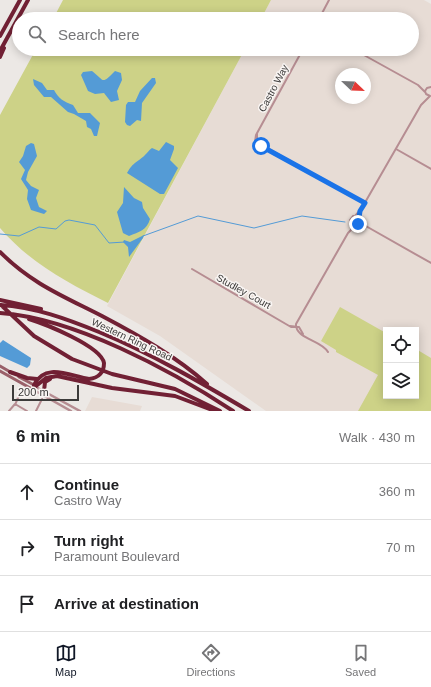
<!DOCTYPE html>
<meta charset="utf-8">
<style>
:root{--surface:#fff;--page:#f2f2f2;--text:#202124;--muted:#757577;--line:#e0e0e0;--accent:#111827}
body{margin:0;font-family:Helvetica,sans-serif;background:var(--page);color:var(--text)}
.controls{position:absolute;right:12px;bottom:12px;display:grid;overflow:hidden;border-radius:0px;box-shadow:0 2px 10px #0003}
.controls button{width:36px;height:36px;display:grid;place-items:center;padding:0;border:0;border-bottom:1px solid var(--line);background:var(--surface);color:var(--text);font:20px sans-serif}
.compass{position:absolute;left:335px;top:68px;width:36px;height:36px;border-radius:50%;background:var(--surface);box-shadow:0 2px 10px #0003;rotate:113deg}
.scale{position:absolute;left:12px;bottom:10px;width:67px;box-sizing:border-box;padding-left:4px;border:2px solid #3c3b3a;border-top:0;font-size:11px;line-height:14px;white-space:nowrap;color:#3c3b3a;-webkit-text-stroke:3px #f9f5f3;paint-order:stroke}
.stop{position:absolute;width:12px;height:12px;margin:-9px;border:3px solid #1a73e8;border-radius:50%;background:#fff}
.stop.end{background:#1a73e8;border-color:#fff;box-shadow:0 1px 4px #0008}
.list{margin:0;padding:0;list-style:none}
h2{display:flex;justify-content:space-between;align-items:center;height:52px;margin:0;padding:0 16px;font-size:17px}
h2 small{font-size:13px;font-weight:400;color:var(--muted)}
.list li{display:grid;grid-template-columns:26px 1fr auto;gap:12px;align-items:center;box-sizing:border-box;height:56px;padding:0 16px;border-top:1px solid var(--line)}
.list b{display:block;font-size:15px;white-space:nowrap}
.list p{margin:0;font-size:13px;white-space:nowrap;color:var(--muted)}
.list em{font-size:13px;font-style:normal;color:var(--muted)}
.icon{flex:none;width:22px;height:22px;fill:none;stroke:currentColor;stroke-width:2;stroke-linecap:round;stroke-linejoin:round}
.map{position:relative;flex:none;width:431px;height:411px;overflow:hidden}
.search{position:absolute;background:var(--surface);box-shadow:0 2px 10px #0003;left:12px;right:12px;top:12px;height:44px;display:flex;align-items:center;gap:10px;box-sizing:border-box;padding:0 14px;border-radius:22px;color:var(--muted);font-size:15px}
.sheet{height:220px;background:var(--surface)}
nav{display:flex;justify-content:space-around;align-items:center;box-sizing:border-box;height:56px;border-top:1px solid var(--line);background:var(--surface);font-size:11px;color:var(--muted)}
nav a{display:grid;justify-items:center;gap:2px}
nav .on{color:var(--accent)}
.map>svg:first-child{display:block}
.built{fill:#e7dcd5;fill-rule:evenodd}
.green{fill:#cdd287}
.water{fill:#549bd6}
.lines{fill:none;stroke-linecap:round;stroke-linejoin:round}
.stream{stroke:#549bd6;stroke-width:1}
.minor{stroke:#b68d92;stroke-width:2}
.tertiary{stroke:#b68d92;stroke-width:2.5}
.secondary{stroke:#9a6069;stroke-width:3}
.motorway{stroke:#712034;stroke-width:4}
.route{stroke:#1a73e8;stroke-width:5}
.labels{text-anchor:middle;stroke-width:3;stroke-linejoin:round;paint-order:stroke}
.street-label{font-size:10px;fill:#3c3b3a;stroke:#f9f5f3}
</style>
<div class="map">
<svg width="431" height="411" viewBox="0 0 431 411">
<rect width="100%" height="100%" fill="#ece8e5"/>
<path class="built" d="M271,0H424L431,4V411H266L160,336L107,306L245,49H412V19H261ZM341,74H365V98H341ZM386,330H416V396H386Z
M92,397L142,406L140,411H85Z"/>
<path class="green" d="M63,0H271L261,19H53Z
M36,49H245L108,303C68,283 30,263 0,228V115Z
M340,307L386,333V396H416V349L431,358V411H358L378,375L336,352V350L321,341Z"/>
<path class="water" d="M92,71C105,81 101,85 115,71L121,73L122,80L117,91L119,100L111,102L104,93L95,94L88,91L81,75L83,72Z
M152,78H155L156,83L142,103L141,121L137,120L130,126L127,125L125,122L126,105L128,102H135L140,91Z
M33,79L42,83L47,90H54C58,98 64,102 73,105L78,113H90L100,123L97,136H94L91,129L87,127L86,121L74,114L68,112L51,97H44L34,85Z
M166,142L174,146V149L170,160L178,168L164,194H160L127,173C134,161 137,163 145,155C148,152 149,150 152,148L159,151Z
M31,143L34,144L37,156L28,172L26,180L31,186L39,190L36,198L39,207L47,211L44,214L31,210L27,199L28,190L21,179L25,170L19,162L23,156L26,146Z
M124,187L134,198L142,202L143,208L150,219C147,230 139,232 129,236L123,233L117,212L123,203Z
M144,235L143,238L129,257L128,247L123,242L124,240L130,242Z
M3,340L31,358L30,365L27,368L0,356V343Z"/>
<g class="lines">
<path class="stream" d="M0,234L19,236L39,227L56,229L65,221L69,220L95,225L109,243L125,242
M143,236L198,216L254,228L302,216L345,222"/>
<path class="minor" d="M319,19L329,0
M353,49L418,85L425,92
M430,96L426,94L425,91L427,88L431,87
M257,134V140L262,145L365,203
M263,146L255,142L256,135L303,49
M396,149L431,169
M355,216L363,206L421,105L430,96
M359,218L353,216L350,220L351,223L354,225L358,224L360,212
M357,224L364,225L431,263
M192,269L291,327H299
M290,326L299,327L303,334
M328,352C322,340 295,339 296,324L348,233L356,225
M15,405L22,388
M9,411L15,404L27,411
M36,411L42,399"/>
<path class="tertiary" d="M36,387L80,411
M32,389L71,411"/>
<path class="secondary" d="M0,366L12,373
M0,371L32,389
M19,377L36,386L32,389"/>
<path class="motorway" d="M0,36L20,0
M0,51L28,0
M0,57L4,48
M0,252C32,284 63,296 102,316C138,335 177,357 207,384
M0,300L41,309
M0,305C35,307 67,319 99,332C152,354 200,382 249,411
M1,305L34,336L72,359L112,374L175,389L220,411
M0,313C74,318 171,370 233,411
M29,319C45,324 101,346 104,363C104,372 99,378 89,379C70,376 45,362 34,385
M10,372L27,378L37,379
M36,386L46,378L57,376L112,388L175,396L215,411
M44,391L45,382L50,379"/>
</g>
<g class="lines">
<path class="route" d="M261,146L365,203L360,211L358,224"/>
</g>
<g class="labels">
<g class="street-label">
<text transform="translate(273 88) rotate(-62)" y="4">Castro Way</text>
<text transform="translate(244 291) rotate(29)" y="4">Studley Court</text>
<text transform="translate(132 339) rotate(25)" y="4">Western Ring Road</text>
</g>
</g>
</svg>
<div class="controls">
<button><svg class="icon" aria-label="locate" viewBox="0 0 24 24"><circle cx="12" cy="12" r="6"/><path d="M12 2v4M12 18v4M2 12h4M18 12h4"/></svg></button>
<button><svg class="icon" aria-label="layers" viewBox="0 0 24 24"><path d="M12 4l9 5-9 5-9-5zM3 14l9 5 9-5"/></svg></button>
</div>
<svg class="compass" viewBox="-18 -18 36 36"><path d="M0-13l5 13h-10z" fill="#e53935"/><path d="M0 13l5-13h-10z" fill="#757577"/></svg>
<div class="scale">200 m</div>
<div class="stop" style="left:261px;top:146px"></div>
<div class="stop end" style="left:358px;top:224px"></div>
<div class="search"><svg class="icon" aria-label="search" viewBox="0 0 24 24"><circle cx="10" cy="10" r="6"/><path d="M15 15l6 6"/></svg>Search here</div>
</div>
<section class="sheet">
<h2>6 min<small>Walk · 430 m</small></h2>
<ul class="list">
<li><svg class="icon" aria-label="ahead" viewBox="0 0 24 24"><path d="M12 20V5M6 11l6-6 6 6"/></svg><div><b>Continue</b><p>Castro Way</p></div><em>360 m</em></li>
<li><svg class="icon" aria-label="right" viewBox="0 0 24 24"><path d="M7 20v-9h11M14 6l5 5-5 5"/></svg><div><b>Turn right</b><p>Paramount Boulevard</p></div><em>70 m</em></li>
<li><svg class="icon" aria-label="arrive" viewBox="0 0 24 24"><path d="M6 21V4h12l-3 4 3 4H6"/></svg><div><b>Arrive at destination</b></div></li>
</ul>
</section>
<nav>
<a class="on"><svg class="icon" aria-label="map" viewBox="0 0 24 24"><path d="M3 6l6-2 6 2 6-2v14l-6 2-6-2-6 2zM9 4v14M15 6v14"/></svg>Map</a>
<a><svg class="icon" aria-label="directions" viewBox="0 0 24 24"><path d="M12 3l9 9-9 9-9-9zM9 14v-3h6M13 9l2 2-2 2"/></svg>Directions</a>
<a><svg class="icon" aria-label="saved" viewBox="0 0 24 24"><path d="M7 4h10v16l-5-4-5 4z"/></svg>Saved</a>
</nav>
